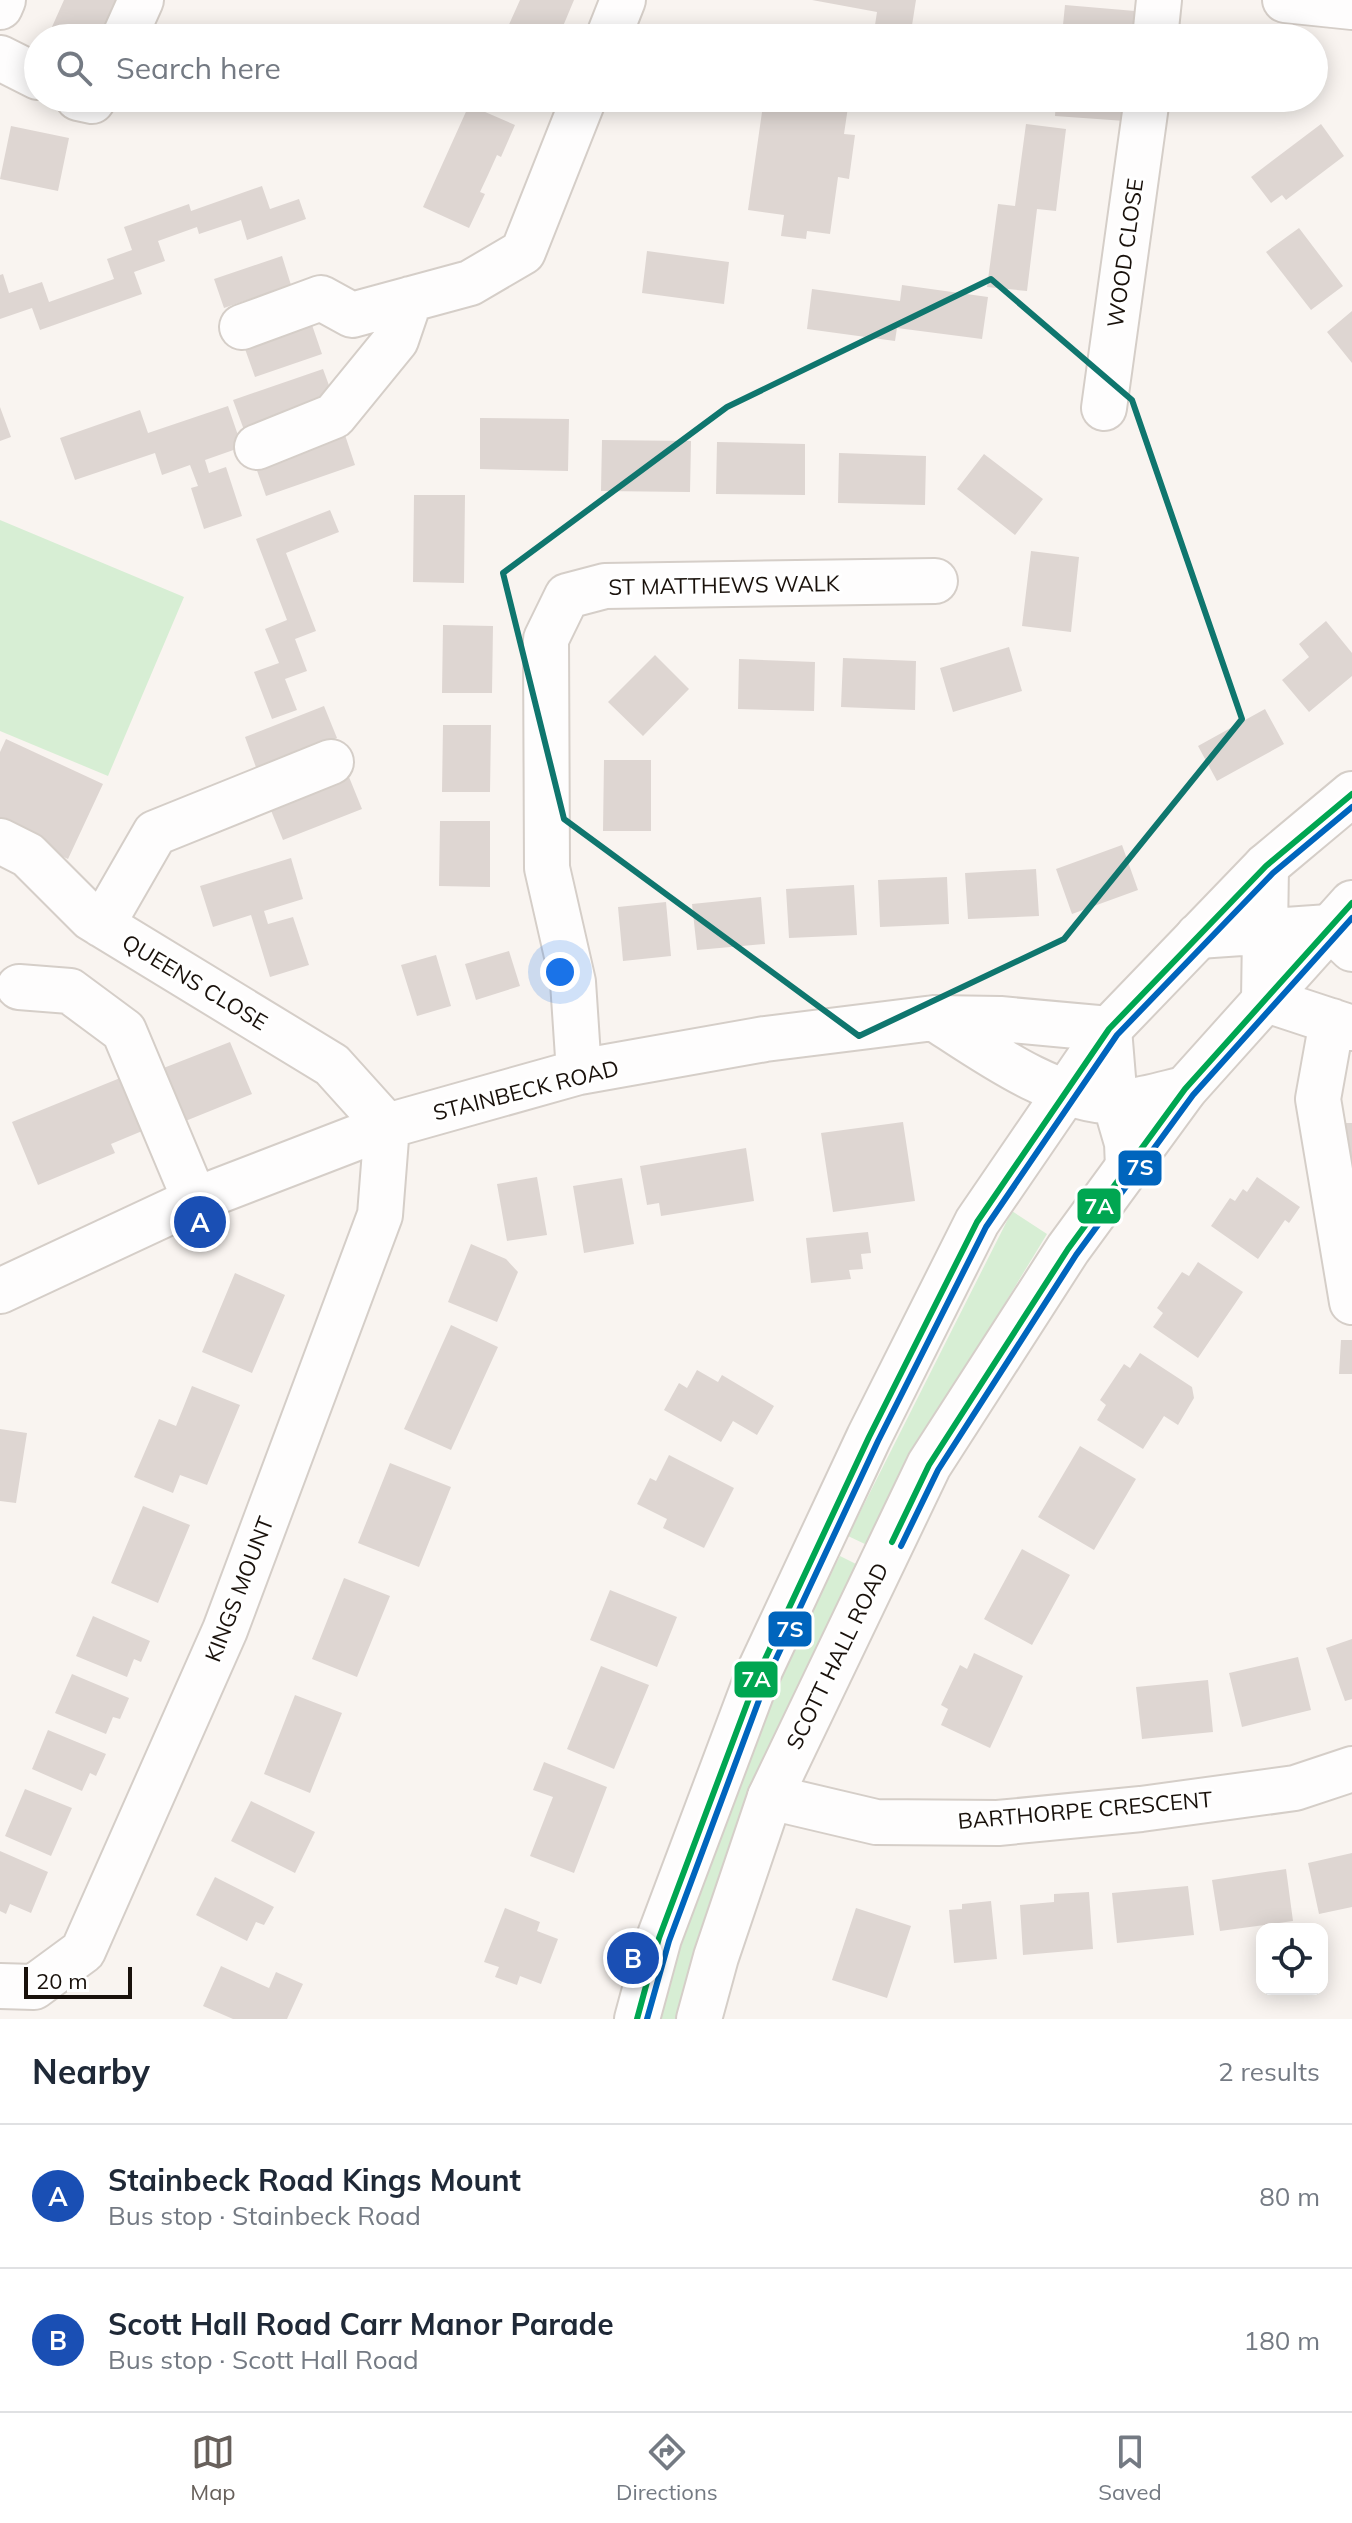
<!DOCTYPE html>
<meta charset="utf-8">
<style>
:root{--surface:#fff;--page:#f2f2f3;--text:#1f2937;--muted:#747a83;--line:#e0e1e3;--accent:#67605b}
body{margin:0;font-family:Mulish,sans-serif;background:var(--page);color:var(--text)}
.controls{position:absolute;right:24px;bottom:24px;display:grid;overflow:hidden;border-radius:16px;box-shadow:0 4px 20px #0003}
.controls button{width:72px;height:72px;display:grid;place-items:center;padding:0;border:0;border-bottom:2px solid var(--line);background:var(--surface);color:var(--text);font:40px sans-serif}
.scale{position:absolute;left:24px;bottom:20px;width:108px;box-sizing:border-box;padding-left:8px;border:4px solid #19110b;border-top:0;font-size:22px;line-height:28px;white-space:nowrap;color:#19110b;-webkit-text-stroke:6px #fff;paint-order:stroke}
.you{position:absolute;left:560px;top:972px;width:28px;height:28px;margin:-20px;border:6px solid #fff;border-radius:50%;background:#1a73e8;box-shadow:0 0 0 12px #1a73e833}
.badge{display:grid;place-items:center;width:52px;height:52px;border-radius:50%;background:var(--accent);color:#fff;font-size:26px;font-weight:700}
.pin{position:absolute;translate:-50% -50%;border:4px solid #fff;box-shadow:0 2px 8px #0006}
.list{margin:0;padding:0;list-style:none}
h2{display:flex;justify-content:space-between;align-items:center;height:104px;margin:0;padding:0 32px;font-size:34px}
h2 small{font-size:26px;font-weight:400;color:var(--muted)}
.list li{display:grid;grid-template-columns:52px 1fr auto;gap:24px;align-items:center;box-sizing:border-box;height:144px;padding:0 32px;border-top:2px solid var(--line)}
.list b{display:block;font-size:30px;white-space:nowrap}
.list p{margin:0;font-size:26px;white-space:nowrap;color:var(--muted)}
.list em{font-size:26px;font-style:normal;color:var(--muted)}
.icon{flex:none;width:44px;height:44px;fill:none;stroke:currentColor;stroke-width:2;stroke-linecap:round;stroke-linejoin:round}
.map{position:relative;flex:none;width:1352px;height:2019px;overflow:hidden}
.search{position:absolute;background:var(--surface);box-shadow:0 4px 20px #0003;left:24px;right:24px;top:24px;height:88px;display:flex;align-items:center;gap:20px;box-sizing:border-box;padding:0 28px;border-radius:44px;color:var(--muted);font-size:30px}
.sheet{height:392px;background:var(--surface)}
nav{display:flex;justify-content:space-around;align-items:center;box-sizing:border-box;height:112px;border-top:2px solid var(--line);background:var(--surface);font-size:22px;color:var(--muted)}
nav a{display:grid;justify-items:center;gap:4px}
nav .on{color:var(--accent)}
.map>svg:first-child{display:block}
.green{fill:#d7eed4}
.building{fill:#ded6d2}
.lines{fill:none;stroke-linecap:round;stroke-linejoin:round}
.minor-casing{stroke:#d5cec8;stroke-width:48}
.highway-casing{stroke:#d5cec8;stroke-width:48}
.minor{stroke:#fefdfd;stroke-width:44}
.highway{stroke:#fefdfd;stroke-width:44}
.bus-1-casing{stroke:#fff;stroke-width:12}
.bus-2-casing{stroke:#fff;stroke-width:12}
.bus-1{stroke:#00a651;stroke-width:6}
.bus-2{stroke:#0065bd;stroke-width:6}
.marked{fill:none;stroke:#0f766e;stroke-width:6;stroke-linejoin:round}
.labels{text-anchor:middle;stroke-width:6;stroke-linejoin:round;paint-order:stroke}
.street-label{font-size:22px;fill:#19110b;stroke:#fff}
.line-badge{stroke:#fff;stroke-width:3}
.badge-label{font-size:22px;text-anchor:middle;font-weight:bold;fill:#fff}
</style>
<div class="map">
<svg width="1352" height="2019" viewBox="0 0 1352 2019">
<rect width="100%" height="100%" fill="#f9f4f0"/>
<path class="green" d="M0,520L184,597L108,776L0,731Z
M1012,1211L1047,1234L923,1438L867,1545L848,1536Z
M840,1556L858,1565L682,2019H658C707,1860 764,1704 840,1556Z"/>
<path class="building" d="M64,0H131L113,38H47Z
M520,0H574L561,31L557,29L553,38H503Z
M812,0H916L910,38H873L877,12Z
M1065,5L1135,11L1133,38L1062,35Z
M972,28L1030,36V38H970Z
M764,98H786L848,107L844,134L855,135L849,179L838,177L830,234L807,231L806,239L781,236L784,215L748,210Z
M869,98H901L900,105Z
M1056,98H1126L1125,121L1055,116Z
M469,105L515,125L501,157L497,155L488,175L480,192L485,194L469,228L423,207Z
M1026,124L1066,129L1056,211L1037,209L1027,291L987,287L998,204L1015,206Z
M1321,124L1344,156L1286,200L1282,195L1271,203L1251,177Z
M11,126L69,138L58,191L0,179Z
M262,186L270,209L299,199L306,219L247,240L241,220L199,234L197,227L158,241L165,261L134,272L142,294L40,330L32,308L0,319V275L3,274L9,293L42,282L49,302L114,279L107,259L132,250L124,227L189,204L191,211Z
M1299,228L1343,286L1311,310L1266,252Z
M647,251L729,262L724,304L642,293Z
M282,256L291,285L224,308L214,279Z
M902,285L988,297L982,339L897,328L895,341L807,329L812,289L900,301Z
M1352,311V363L1327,332Z
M312,325L322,354L255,377L245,349Z
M323,369L334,399L244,430L233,400Z
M228,406L242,447L205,460L209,473L226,467L242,516L204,529L191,488L198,486L190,465L162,475L155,453L75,480L60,438L140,410L148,433Z
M0,407L11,437L0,441Z
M480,418L569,419L568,471L480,469Z
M345,435L355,465L266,496L255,465Z
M602,440L691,441L690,492L601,491Z
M717,442L805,444V495L716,494Z
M839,453L926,456L925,505L838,503Z
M984,454L1043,499L1015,535L957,489Z
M414,495H465L464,583L413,582Z
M330,510L339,532L286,553L316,631L295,639L307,671L285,679L297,710L272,719L254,672L279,663L265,629L287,620L256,539Z
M1031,551L1079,557L1071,632L1022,626Z
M1326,621L1352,653V676L1309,712L1282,680L1309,657L1299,644Z
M443,625L493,626L492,693H442Z
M1009,647L1022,691L953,712L940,668Z
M655,655L689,689L643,736L608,702Z
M843,658L916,661L915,710L841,707Z
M739,659L815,662L814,711L738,709Z
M324,706L337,738L257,770L245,737Z
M1265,709L1284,744L1217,781L1198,746Z
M443,725H491L490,792H442Z
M6,739L103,784L68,859L0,828V752Z
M604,760H651V831H603Z
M349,777L362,809L283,840L270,808Z
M440,821H490V887L439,886Z
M1122,845L1138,890L1072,914L1056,869Z
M291,858L303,899L264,911L268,924L293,917L309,965L270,977L251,915L213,927L200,886Z
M1036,869L1039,916L968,919L965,873Z
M947,877L949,924L880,927L878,880Z
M854,885L857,935L789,938L786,889Z
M761,897L765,944L697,950L692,904Z
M666,902L671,956L623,961L618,907Z
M509,951L520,986L476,1000L465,964Z
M436,955L451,1006L417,1016L401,965Z
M230,1042L252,1094L183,1122L161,1069Z
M125,1076L147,1129L111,1144L115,1153L38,1185L12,1122Z
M903,1122L915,1201L833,1212L821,1133Z
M1340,1123H1352V1184Z
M746,1148L754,1201L661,1216L659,1203L647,1205L640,1166Z
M537,1177L547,1235L507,1241L497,1184Z
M1257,1177L1300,1207L1289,1223L1285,1220L1258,1259L1211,1226L1230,1198L1235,1201L1243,1189L1247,1192Z
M622,1178L634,1244L584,1253L573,1186Z
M868,1232L871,1253L861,1254L863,1269L849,1270L851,1279L811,1283L806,1238Z
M471,1244L506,1259L518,1272L497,1322L448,1302Z
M1198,1262L1243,1292L1198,1358L1153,1327L1163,1313L1157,1308L1182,1272L1189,1276Z
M235,1273L285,1295L252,1373L202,1352Z
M451,1325L498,1347L451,1450L404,1429Z
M1341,1340H1352V1374H1339Z
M1140,1353L1192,1387L1194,1398L1178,1425L1164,1416L1143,1449L1097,1420L1106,1405L1100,1400L1124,1364L1130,1368Z
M697,1370L718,1382L722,1375L774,1406L757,1435L733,1421L721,1442L664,1410L679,1383L687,1388Z
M192,1386L240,1405L207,1485L180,1475L173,1493L134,1477L159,1419L176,1426Z
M0,1429L27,1433L16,1503L0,1501Z
M1080,1446L1136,1479L1094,1550L1038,1517Z
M669,1455L734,1488L704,1548L663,1528L667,1519L637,1504L650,1478L656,1481Z
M390,1463L451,1487L419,1567L358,1543Z
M143,1506L190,1525L158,1603L111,1583Z
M1022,1549L1070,1575L1032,1645L984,1619Z
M344,1578L390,1596L357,1677L312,1659Z
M610,1590L677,1617L657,1667L590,1640Z
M93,1616L150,1641L141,1662L134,1659L127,1677L76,1656Z
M1352,1639V1699L1345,1701L1326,1648Z
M974,1653L1023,1676L990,1748L941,1725L948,1709L941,1705L960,1665L967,1669Z
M1298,1657L1311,1710L1242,1727L1229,1673Z
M601,1666L649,1685L614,1769L567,1749Z
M72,1674L129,1698L120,1719L113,1717L106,1734L55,1713Z
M1208,1680L1213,1732L1142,1739L1136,1687Z
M295,1695L342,1713L310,1793L264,1774Z
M48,1730L106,1754L96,1776L90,1773L82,1791L32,1769Z
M544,1762L607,1787L574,1873L530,1856L553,1797L533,1790Z
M25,1789L72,1808L51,1856L5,1836Z
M251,1801L315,1832L295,1873L231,1841Z
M0,1851L48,1872L31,1913L10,1904L6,1914L0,1911Z
M1352,1853V1907L1319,1914L1308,1863Z
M1286,1869L1293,1921L1220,1931L1212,1880Z
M215,1877L274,1907L264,1925L256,1922L247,1941L196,1915Z
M1188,1886L1194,1935L1117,1943L1112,1893Z
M1089,1892L1093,1949L1023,1955L1020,1905L1054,1902V1894Z
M991,1901L997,1959L954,1963L949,1910L962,1909V1904Z
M505,1908L540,1922L537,1931L558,1939L541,1984L520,1976L517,1985L495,1977L499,1967L484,1962Z
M856,1908L911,1926L887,1998L832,1980Z
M221,1966L269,1988L276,1972L303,1984L287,2019H233L203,2006Z"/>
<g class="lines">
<defs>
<path id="minor" d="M1285,0L1352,7
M0,7L3,0
M124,38L141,0
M608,38L623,0
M1155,38L1159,0
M0,58L38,77
M78,98L92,101L94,98
M242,327L321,298L352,315L470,283L523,252L584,98
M1104,408L1147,98
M257,447L334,416L396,340L410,299
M0,841L28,855L91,918L332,1065L387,1126L380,1215L225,1630L83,1951L34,1987L0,1986
M1266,866L1264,999L1352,1028
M102,925L155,833L331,762
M1198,936L1329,927L1352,949
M19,987L70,991L124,1031L195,1200
M934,1018C985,1051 1055,1102 1118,1102C1140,1102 1164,1093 1185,1089
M1332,1021L1318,1099L1352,1302
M579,1072L573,982L547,868L546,639L567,596L605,586L935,581
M0,1291L195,1200L387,1126L579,1072L765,1039L934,1018L1000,1019L1109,1029L1115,1102L1127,1143L1128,1167
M770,1797L876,1822L998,1823L1141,1809L1295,1788L1352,1769"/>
<path id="highway" d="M637,2019L659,1938L759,1672L869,1437L977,1222L1109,1029L1266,866L1352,794
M699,2019L716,1957L770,1797L929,1465L1068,1249L1185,1089L1352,903"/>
</defs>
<use href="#minor" class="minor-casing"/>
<use href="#highway" class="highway-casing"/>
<use href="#minor" class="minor"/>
<use href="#highway" class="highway"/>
<defs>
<path id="bus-1" d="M892,1542L929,1465L1068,1249L1185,1089L1352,903
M637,2019L659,1938L759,1672L869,1437L977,1222L1109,1029L1266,866L1352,794"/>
<path id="bus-2" d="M901,1546L938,1470L1076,1255L1193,1095L1352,918
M647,2019L669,1941L768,1676L878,1441L986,1227L1117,1035L1273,873L1352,807"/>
</defs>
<use href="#bus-1" class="bus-1-casing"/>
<use href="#bus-2" class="bus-2-casing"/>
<use href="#bus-1" class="bus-1"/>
<use href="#bus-2" class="bus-2"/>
</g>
<path class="marked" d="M991,279L1132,400L1242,719L1064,939L859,1036L564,819L503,573L727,407Z"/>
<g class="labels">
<g class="street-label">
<text transform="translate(1125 253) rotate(-82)" y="8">WOOD CLOSE</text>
<text transform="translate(724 585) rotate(-1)" y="8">ST MATTHEWS WALK</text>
<text transform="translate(195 982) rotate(31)" y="8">QUEENS CLOSE</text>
<text transform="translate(526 1090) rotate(-14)" y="8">STAINBECK ROAD</text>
<text transform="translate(239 1589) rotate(-69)" y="8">KINGS MOUNT</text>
<text transform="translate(837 1656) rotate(-64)" y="8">SCOTT HALL ROAD</text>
<text transform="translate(1085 1810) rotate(-5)" y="8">BARTHORPE CRESCENT</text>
</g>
</g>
<g class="line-badge">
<rect x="1117" y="1149" width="46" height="38" rx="8" fill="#0065bd"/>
<rect x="1076" y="1187" width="46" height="38" rx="8" fill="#00a651"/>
<rect x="767" y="1610" width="46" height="38" rx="8" fill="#0065bd"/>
<rect x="733" y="1660" width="46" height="39" rx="8" fill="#00a651"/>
</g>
<g class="badge-label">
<text x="1140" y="1175">7S</text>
<text x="1099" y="1214">7A</text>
<text x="790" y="1637">7S</text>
<text x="756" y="1687">7A</text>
</g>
</svg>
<div class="controls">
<button><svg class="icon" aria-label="locate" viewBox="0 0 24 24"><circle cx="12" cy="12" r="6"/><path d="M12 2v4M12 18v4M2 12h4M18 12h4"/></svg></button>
</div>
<div class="scale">20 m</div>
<div class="you"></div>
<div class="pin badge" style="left:200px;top:1222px;background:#1a4fb4">A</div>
<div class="pin badge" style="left:633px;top:1958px;background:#1a4fb4">B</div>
<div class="search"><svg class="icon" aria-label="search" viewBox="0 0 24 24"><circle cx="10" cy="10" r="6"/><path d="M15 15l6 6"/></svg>Search here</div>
</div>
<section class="sheet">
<h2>Nearby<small>2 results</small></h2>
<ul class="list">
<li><span class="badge" style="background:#1a4fb4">A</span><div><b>Stainbeck Road Kings Mount</b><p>Bus stop · Stainbeck Road</p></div><em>80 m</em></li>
<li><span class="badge" style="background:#1a4fb4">B</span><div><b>Scott Hall Road Carr Manor Parade</b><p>Bus stop · Scott Hall Road</p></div><em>180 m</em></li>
</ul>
</section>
<nav>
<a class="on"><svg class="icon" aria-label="map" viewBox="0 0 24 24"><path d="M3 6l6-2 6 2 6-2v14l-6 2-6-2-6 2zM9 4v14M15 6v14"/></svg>Map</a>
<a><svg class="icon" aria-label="directions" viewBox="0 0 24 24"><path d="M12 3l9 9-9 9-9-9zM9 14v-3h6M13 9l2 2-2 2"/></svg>Directions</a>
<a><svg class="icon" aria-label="saved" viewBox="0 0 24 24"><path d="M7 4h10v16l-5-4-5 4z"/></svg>Saved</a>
</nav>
